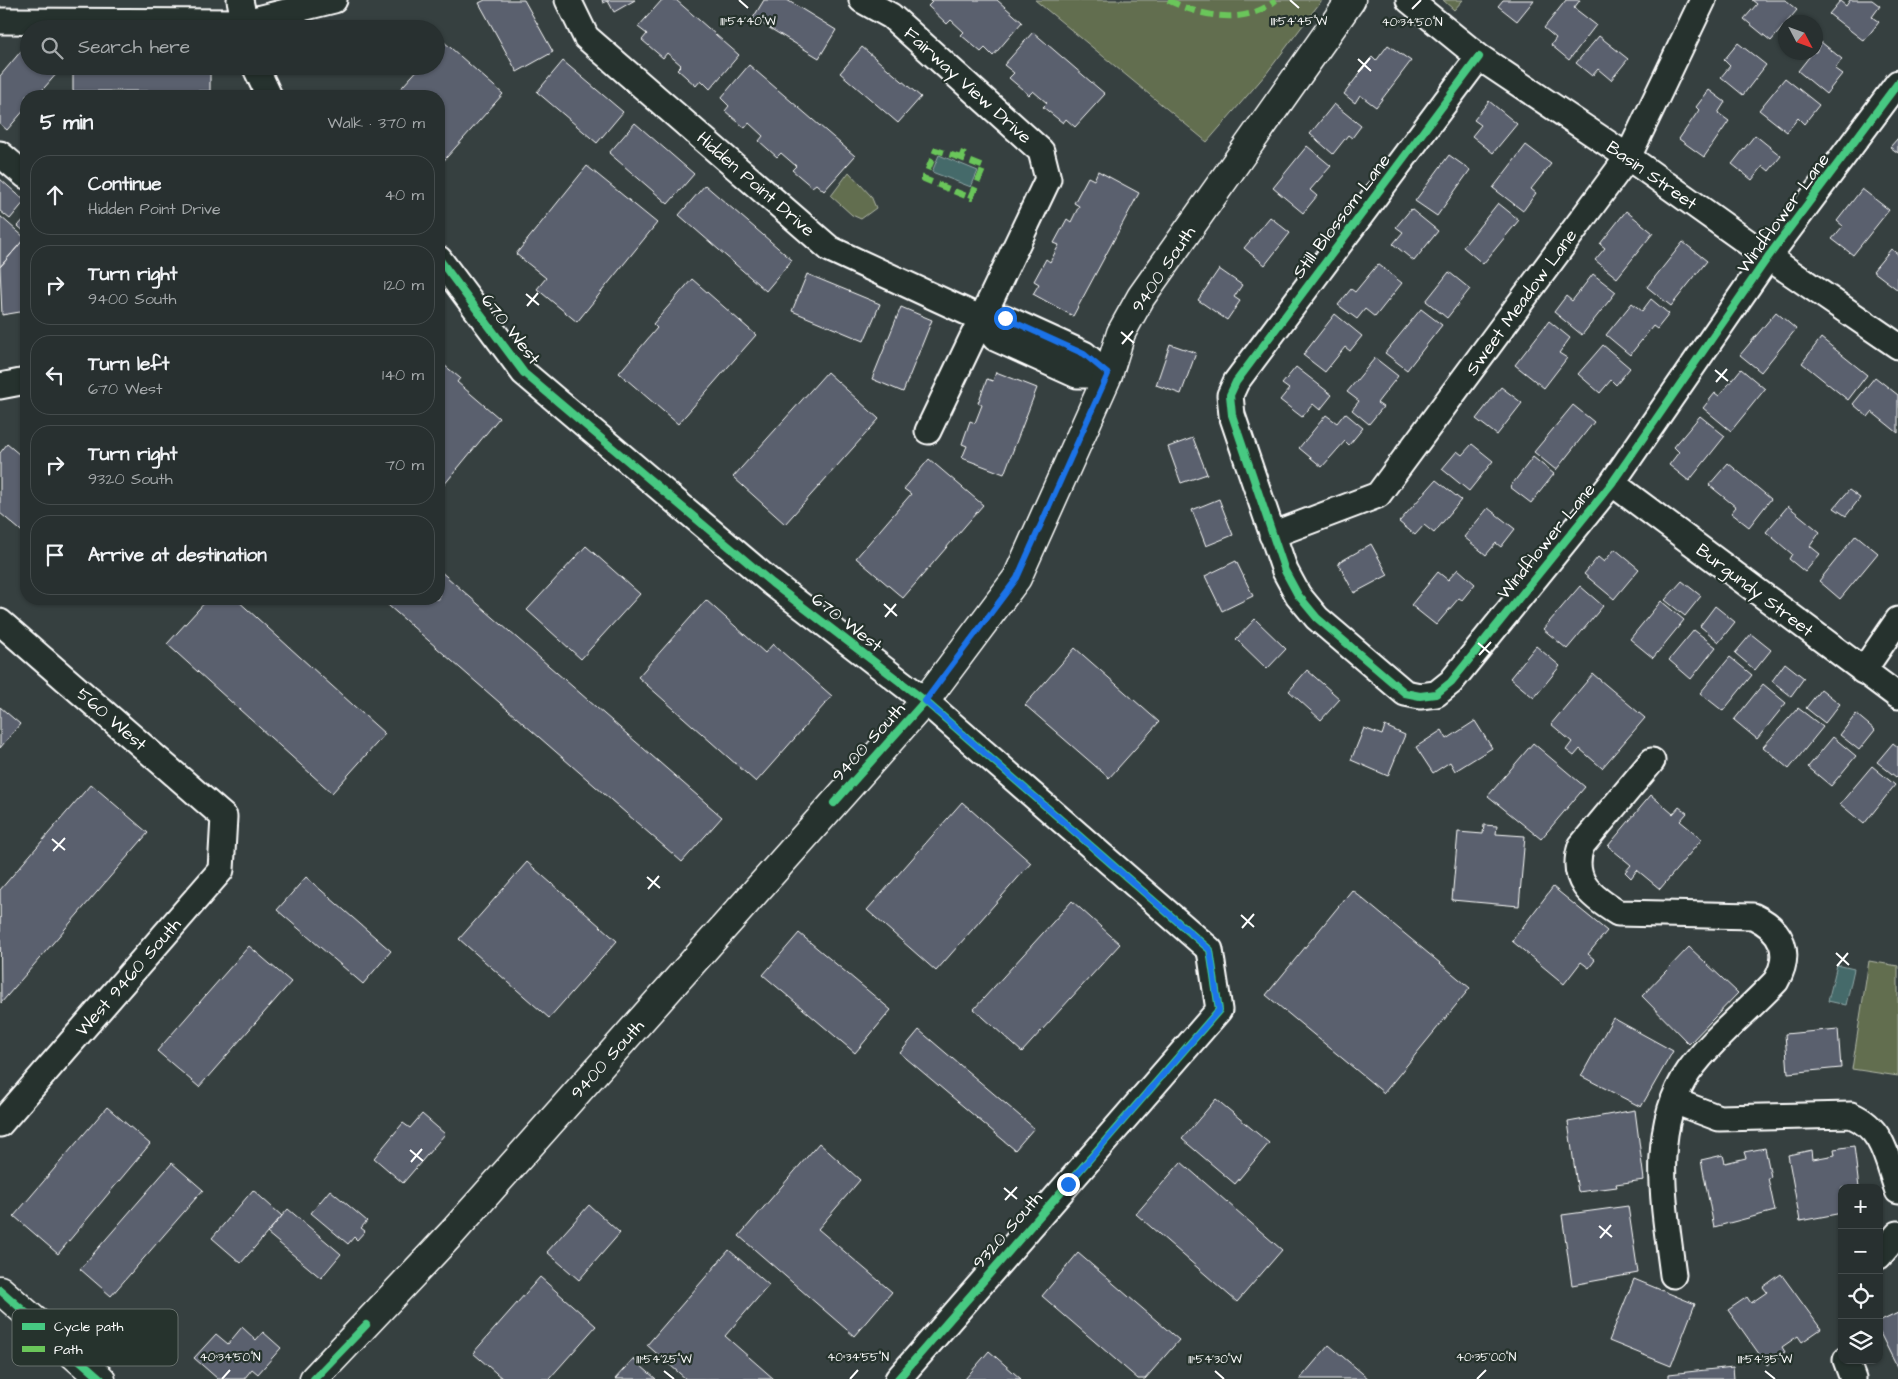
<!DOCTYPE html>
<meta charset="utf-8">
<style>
:root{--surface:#283030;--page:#343c3c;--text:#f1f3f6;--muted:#a5a9ab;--line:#444b4c}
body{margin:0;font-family:"Architects Daughter",sans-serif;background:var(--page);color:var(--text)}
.controls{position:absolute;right:15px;bottom:15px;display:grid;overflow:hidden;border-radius:10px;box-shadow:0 1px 4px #0004}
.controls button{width:45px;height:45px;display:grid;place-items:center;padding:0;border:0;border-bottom:1px solid var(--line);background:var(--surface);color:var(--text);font:25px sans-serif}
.compass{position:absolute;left:1778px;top:15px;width:45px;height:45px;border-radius:50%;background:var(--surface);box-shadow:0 1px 4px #0004;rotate:131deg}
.stop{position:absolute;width:15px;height:15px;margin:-11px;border:4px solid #1a73e8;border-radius:50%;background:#fff}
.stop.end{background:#1a73e8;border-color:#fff;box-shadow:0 1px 5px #0008}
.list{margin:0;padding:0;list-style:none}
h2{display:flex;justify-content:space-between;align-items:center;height:65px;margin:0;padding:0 20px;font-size:21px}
h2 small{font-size:16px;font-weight:400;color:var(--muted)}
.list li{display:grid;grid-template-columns:32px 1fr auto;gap:15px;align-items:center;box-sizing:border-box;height:80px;margin:0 10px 10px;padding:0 10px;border:1px solid var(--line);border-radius:20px}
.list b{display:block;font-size:19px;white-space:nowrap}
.list p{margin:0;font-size:16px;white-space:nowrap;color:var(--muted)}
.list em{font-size:16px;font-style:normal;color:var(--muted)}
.icon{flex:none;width:28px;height:28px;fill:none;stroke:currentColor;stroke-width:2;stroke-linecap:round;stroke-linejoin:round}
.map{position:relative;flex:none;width:1898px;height:1379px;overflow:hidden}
.search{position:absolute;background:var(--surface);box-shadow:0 1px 4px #0004;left:20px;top:20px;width:425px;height:55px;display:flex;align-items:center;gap:12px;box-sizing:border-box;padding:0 18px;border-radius:28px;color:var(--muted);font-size:19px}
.panel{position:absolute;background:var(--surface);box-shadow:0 1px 4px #0004;left:20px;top:90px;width:425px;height:515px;border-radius:20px}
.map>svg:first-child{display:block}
.green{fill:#626e4f;stroke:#b0b6a7}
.water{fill:#456a6a;stroke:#8fa6a6}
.building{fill:#5a606e;stroke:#fff}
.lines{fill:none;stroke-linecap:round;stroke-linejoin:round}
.street-casing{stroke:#fff;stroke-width:29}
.secondary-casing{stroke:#fff;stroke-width:31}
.street{stroke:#26332d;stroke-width:25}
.secondary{stroke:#26332d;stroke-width:28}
.quiet{stroke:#6ac65a;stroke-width:6;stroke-dasharray:12 6;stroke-linecap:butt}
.cycleway-casing{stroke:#26332d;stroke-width:11}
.cycleway{stroke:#46c982;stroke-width:8}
.route{stroke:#1a73e8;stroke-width:6}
.ticks{fill:none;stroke:#fff;stroke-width:2}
.labels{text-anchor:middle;stroke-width:4.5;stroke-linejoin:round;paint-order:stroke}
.street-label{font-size:18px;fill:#fff;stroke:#26332d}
.key{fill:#26332d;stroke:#67706c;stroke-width:1}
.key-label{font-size:14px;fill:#fff}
.ticks-label{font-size:12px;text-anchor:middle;fill:#fff;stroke:#26332d;stroke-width:4.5;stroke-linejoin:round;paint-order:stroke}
</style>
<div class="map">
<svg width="1898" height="1379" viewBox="0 0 1898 1379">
<rect width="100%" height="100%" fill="#364040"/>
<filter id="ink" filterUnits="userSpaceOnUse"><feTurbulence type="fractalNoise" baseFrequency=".02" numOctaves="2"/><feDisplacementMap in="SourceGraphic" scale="10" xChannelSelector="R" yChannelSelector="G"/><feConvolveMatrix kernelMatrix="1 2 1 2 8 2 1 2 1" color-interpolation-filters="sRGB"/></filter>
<g filter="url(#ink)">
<path class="green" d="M1035,0H1322L1266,74L1207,142Z
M1443,0H1463L1454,10Z
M849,172L871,196L876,208L861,219L852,215L831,196Z
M1869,961L1898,966V1076L1852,1069Z"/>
<path class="water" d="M939,155L978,171L971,187L932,172Z
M1837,965L1854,969L1846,1005L1828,1001Z"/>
<path class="building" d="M485,0H524L553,52L517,72L479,3Z
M602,0H635L614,12L608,1L603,3Z
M662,0H676L739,55L710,89L701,80L696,86L677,69L681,65L667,53L663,58L642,40L647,34L638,27Z
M764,0H787L836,30L819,58L753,18Z
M930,0H997L1022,22L993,56L985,48L981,52L961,35L964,32L951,20L947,24L928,6L932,2Z
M1503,0H1534L1517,21L1498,6Z
M1566,0H1580L1574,8L1596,25L1569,60L1551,45L1556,38L1544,28Z
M1752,0H1785L1797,10L1771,41L1744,19L1757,4Z
M1850,0H1872L1880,6L1872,17L1879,22L1864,41L1829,14L1840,1L1846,6Z
M1033,32L1105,94L1075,127L1066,119L1063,123L1043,107L1047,103L1033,91L1029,95L1009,78L1014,73L1004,65Z
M1599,36L1628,59L1611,80L1598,69L1592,76L1576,63Z
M443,41L503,94L439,166V96H394L421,66H436V49Z
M1821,42L1842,59L1835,69L1842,74L1826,94L1798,71L1813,52H1816Z
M1738,43L1766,65L1743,95L1721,77L1730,66L1724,60Z
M27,44L29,66H53L59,71L37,96H26V108L7,130L0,124V76Z
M1388,45L1411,61L1376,107L1360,95L1355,103L1344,94L1372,57L1376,61Z
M862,47L921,97L898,123L840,73Z
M563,61L623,112L597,143L537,92Z
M749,65L855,156L824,191L816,184L812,187L792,170L796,166L781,153L777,157L759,141L763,136L749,123L745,128L725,111L729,106L721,98Z
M73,66H210V91H73Z
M1785,78L1819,105L1804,124L1798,118L1787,132L1759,110Z
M1709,90L1725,102L1718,113L1729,121L1704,157L1679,139L1699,110L1696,107Z
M1489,101L1517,124L1493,153L1472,136L1481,125L1474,120Z
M1334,104L1361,126L1352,138L1348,135L1333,154L1310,134Z
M635,123L694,174L668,204L609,153Z
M1755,135L1781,156L1769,171L1763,166L1752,180L1732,164Z
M1898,138V153L1890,147Z
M1526,145L1551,164L1531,189L1536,193L1523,211L1493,188Z
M1307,146L1331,166L1310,190L1317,196L1303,213L1273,188Z
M1449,155L1470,170L1437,216L1415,201Z
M587,166L657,223L577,322L537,289L546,278L516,254Z
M1098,171L1139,193L1073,316L1033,294L1039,284L1034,281L1046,259L1050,262L1059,245L1054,243L1067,219L1071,222L1079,206L1074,203L1088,177L1094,180Z
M0,179L25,201L10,219L0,211Z
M705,185L792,260L766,291L679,215Z
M1862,189L1889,210L1853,255L1832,239L1843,226L1837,221Z
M1498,203L1519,220L1483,264L1463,247Z
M1411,209L1438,231L1414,261L1393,244L1403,232L1396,227Z
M1626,211L1653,233L1617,278L1595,260L1605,248L1600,244Z
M0,216L25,238L0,267Z
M26,217V233L18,226Z
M1270,217L1290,233L1265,265L1244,248Z
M25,238L26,311L2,315L0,267Z
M1683,242L1707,261L1671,306L1647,287Z
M1891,249L1898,254V290L1873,271Z
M1378,264L1402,283L1375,317L1365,309L1357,319L1338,305L1351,289L1355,292Z
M1219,269L1242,285L1234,297L1240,301L1227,320L1198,300Z
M1449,272L1470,289L1447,318L1426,301Z
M807,274L880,304L864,341L792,311Z
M1593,274L1616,292L1582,335L1554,312L1566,296L1572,301Z
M692,279L756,335L678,424L619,373L657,328L653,324Z
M1651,299L1669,314L1657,329L1653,326L1630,355L1606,335L1632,303L1642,311Z
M901,307L932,320L903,392L872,379Z
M1421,309L1442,325L1407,370L1385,353Z
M1776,312L1796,329L1761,372L1740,355Z
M1335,314L1362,336L1350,351L1345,347L1325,372L1303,355Z
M1549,321L1570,338L1559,353L1567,358L1544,388L1515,365Z
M1821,338L1867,375L1848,400L1802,363Z
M1170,344L1196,353L1181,394L1156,385Z
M1603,345L1630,368L1616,385L1611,380L1600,393L1578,374Z
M1375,358L1398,376L1377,403L1383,407L1369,424L1352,410L1359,401L1347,392Z
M439,361L460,378L457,382L499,418L439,491Z
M1296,367L1332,395L1320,410L1313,404L1302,417L1280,400L1289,389L1282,384Z
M1741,369L1765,389L1731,431L1703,408L1715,393L1719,396Z
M827,372L879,419L785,524L733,477Z
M996,372L1037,388L1004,474L962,458L967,446L962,444L970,421L975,423L982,405L978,403L987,379L993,381Z
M1875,377L1898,395V433L1872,412L1868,417L1853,404Z
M1501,387L1522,403L1497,435L1476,419Z
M1573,405L1594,422L1556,470L1534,452Z
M1345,413L1363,428L1349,445L1345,441L1322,467L1299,448L1326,415L1337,423Z
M1700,416L1725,436L1689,481L1669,465L1679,452L1674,447Z
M1193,438L1207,474L1181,483L1168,447Z
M7,444L26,460V535L0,513V453Z
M1472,444L1493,461L1469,491L1442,469L1457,451L1462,455Z
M1533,457L1554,474L1531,503L1510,487Z
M929,459L983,505L903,598L856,558L911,494L904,489Z
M1728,463L1771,499L1749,527L1731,513L1736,507L1709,485Z
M1436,480L1461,500L1434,533L1424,525L1415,535L1399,522Z
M1849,490L1860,498L1846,516L1834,508Z
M1219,499L1233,535L1206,546L1192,510Z
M1788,506L1820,532L1810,546L1820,554L1805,572L1789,559L1792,554L1766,532Z
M1488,508L1515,529L1501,547L1496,543L1486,555L1464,537Z
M1856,535L1878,553L1840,599L1819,581Z
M1371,544L1388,575L1354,593L1338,563Z
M586,546L640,594L581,659L527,610Z
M1615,549L1639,569L1614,599L1584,574L1598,557L1604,562Z
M1236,561L1253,596L1222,611L1205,576Z
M1458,569L1475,584L1462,600L1459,598L1436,625L1411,605L1438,572L1448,580Z
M439,570L722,817L682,862L381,599H439Z
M1682,581L1701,596L1685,616L1665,600Z
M1580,586L1603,606L1567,649L1543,629Z
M208,599H236L385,734L332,793L167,644Z
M706,600L765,653L773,644L832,696L756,782L638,677Z
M1661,601L1684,620L1653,658L1630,639Z
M1715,606L1735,622L1719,642L1700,626Z
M1255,619L1286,649L1267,669L1236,639Z
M1694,630L1716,647L1691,679L1669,660Z
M1751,634L1771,650L1755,670L1735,653Z
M1536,646L1560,666L1534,698L1510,678Z
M1075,648L1159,722L1109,778L1025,705Z
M1730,657L1752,675L1723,711L1700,693Z
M1785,663L1804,678L1791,696L1772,681Z
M1307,670L1340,699L1321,720L1289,691Z
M1593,674L1645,718L1602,768L1580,749L1574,756L1566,750L1572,742L1551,724Z
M1763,684L1786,703L1757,739L1734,720Z
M1821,689L1840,704L1825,723L1806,708Z
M0,707L20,724L0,748Z
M1798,708L1823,727L1789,769L1763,747Z
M1856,714L1875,730L1859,750L1840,735Z
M1475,721L1492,748L1455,771L1450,762L1433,773L1416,747L1442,730L1447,739Z
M1385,726L1405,735L1388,776L1351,760L1364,728L1382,735Z
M1833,737L1856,756L1831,786L1808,767Z
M1533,743L1585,787L1541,839L1488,796Z
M1893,743L1898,747V775L1896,777L1877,762Z
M1872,766L1895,785L1864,824L1840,804Z
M91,784L148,833L1,1003L0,890Z
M1651,795L1673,814L1679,807L1687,813L1680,821L1702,839L1660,889L1637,870L1631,878L1625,872L1631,865L1608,846Z
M962,802L1031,863L936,971L867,910Z
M1484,825L1497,826L1496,834L1525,836L1519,906L1452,900L1458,832L1483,834Z
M527,862L617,941L549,1018L459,939Z
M306,877L391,951L363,984L277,910Z
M1553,887L1607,931L1588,954L1595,960L1589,968L1581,962L1564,984L1512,941Z
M1352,890L1470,988L1384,1093L1266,995Z
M1072,901L1120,944L1022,1052L974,1009Z
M799,933L891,1010L855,1053L763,975Z
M249,946L291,982L199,1087L157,1051Z
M1689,947L1738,993L1689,1044L1642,996Z
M1613,1018L1673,1051L1641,1107L1581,1076Z
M1838,1029L1841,1068L1788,1073L1785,1034Z
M919,1030L1034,1128L1015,1150L900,1053Z
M1216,1099L1269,1143L1235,1184L1182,1139Z
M107,1107L150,1144L58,1254L14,1216Z
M1635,1110L1644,1180L1616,1184L1617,1187L1578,1192L1568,1122Z
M422,1114L445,1134L403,1183L374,1158L403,1123L410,1128Z
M819,1143L860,1180L818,1229L892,1292L854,1336L739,1236Z
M1854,1146L1859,1188H1842V1213L1800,1221L1788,1155L1812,1150L1813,1159L1835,1155L1834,1149Z
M1765,1148L1771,1177L1768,1178L1775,1211L1714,1227L1701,1160L1723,1155L1725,1163L1746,1158L1744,1152Z
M1181,1162L1282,1250L1237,1302L1136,1214Z
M172,1163L203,1190L111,1296L80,1269Z
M253,1190L282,1216L241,1263L212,1238Z
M330,1190L367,1221L361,1228L365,1231L357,1240L354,1237L348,1244L311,1213Z
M589,1205L620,1233L579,1280L547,1252Z
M1628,1206L1638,1273L1572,1285L1562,1215Z
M288,1209L341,1254L321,1278L267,1233Z
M729,1250L769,1285L725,1336L774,1379H686L647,1345Z
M1078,1253L1179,1340L1145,1379H1138L1042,1296Z
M1781,1274L1821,1329L1802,1342L1798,1336L1782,1347L1785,1352L1767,1365L1728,1310L1747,1297L1751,1303L1767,1292L1763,1287Z
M540,1277L596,1326L549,1379H503L473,1353Z
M1634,1279L1695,1304L1671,1366L1609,1341Z
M1898,1313V1369L1879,1331V1322Z
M242,1327L256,1340L263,1332L281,1348L258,1374L252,1369L244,1379H218L194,1358L216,1334L228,1344Z
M1329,1345L1369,1379H1300Z
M989,1351L1021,1379H965Z
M633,1359L656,1379H615Z
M1733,1367L1734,1379H1669V1374Z"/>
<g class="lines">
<defs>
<path id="street" d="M240,0L246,29
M568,0L586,37L830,249L982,319L1005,318L1084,354L1108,375
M862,0L891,16L1041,151L1048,179L928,431
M1409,0L1479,57L1628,157L1768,257L1898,346
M0,21L245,22L334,0
M1479,57L1236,382L1230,395L1232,415L1285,571L1298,595L1317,618L1405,693L1420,696L1436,694L1451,682L1612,483L1768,257L1898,83
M255,66L269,96
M0,154L26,176
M439,259L524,373L772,583L925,701L1210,950L1219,1010L898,1379
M982,319L995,338L1077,375H1108
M0,386L26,381
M1612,483L1898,696
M1272,535L1378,495L1628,157L1703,0
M0,622L224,817L221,870L0,1124
M1863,671L1898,620
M1652,761L1581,846C1570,880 1590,896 1618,913L1753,916C1783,930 1792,953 1776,981C1748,1011 1713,1038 1689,1071C1648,1129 1665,1210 1673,1275
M1674,1101L1719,1118L1851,1115C1884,1129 1887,1160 1898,1191
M1879,1256L1898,1234
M1846,1360L1853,1379"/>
<path id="secondary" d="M0,1290L101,1379
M314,1379L452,1233L925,701L1017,578L1108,375L1121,333L1141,297L1351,0"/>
</defs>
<use href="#street" class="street-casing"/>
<use href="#secondary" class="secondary-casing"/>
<use href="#street" class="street"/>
<use href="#secondary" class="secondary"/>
<path class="quiet" d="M1168,0C1201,17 1246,26 1276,0
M961,158L936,150L924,179L971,198L984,167L961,158L964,151"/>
<defs>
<path id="cycleway" d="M1479,57L1236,382L1230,395L1232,415L1285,571L1298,595L1317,618L1405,693L1420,696L1436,694L1451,682L1612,483L1768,257L1898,83
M439,259L524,373L772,583L925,701L1210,950L1219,1010L898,1379
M834,803L925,701
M0,1290L101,1379
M314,1379L366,1325"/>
</defs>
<use href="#cycleway" class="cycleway-casing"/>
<use href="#cycleway" class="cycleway"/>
</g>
</g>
<g class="lines" filter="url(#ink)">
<path class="route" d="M1005,318L1084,354L1108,374L1017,578L925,701L1210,950L1219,1010L1068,1184"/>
</g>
<path class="ticks" d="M739,0L748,8M1290,0L1299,8M1412,9L1421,0M1358,59L1371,71M1358,72L1370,58M526,294L539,305M527,306L538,293M1121,332L1134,343M1122,344L1133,331M1715,370L1728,381M1716,382L1727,369M884,604L897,616M885,617L896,604M1478,643L1491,654M1479,655L1491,642M52,839L65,850M53,851L65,838M647,877L660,888M648,889L659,876M1241,915L1254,927M1242,928L1254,914M1836,953L1849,965M1837,966L1848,953M410,1150L423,1161M411,1162L422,1149M1004,1188L1017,1199M1005,1200L1017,1187M1599,1226L1612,1237M1600,1238L1611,1225M664,1371L674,1379M1215,1371L1224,1379M1765,1371L1775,1379M222,1379L230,1370M850,1379L858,1370M1477,1379L1486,1370"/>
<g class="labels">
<g class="street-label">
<text transform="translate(968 85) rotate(42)" y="6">Fairway View Drive</text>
<text transform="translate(1652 175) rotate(35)" y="6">Basin Street</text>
<text transform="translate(756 184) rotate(41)" y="6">Hidden Point Drive</text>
<text transform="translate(1783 213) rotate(-54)" y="6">Windflower Lane</text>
<text transform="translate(1341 216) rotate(-53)" y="6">Still Blossom Lane</text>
<text transform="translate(1163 269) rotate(-56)" y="6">9400 South</text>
<text transform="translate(1521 302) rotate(-54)" y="6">Sweet Meadow Lane</text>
<text transform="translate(511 329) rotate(52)" y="6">670 West</text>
<text transform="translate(1546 541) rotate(-51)" y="6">Windflower Lane</text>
<text transform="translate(1755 590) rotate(37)" y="6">Burgundy Street</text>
<text transform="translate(847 622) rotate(38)" y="6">670 West</text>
<text transform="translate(112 719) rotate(41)" y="6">560 West</text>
<text transform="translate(868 742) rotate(-48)" y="6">9400 South</text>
<text transform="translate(128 977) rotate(-49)" y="6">West 9460 South</text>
<text transform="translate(607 1059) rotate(-48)" y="6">9400 South</text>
<text transform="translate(1007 1230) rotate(-49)" y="6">9320 South</text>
</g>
</g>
<rect x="12" y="1309" width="166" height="57" rx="8" class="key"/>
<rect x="22" y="1323" width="23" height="7" fill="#46c982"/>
<rect x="22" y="1346" width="23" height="6" fill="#6ac65a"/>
<g class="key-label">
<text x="54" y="1331">Cycle path</text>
<text x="54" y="1354">Path</text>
</g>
<g class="ticks-label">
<text x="748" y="25">111°54'40"W</text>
<text x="1299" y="25">111°54'45"W</text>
<text x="1412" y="26">40°34'50"N</text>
<text x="230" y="1361">40°34'50"N</text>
<text x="858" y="1361">40°34'55"N</text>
<text x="1486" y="1361">40°35'00"N</text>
<text x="664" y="1363">111°54'25"W</text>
<text x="1215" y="1363">111°54'30"W</text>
<text x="1765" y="1363">111°54'35"W</text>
</g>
</svg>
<div class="controls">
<button>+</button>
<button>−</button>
<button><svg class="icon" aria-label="locate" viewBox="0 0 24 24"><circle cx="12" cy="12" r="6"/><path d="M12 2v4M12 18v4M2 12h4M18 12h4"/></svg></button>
<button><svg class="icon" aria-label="layers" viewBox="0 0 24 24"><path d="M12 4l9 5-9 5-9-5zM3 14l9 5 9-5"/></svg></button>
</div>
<svg class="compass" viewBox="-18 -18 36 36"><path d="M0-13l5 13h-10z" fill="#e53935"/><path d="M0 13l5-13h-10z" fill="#a5a9ab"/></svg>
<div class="stop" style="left:1005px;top:318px"></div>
<div class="stop end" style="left:1068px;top:1184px"></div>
<div class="search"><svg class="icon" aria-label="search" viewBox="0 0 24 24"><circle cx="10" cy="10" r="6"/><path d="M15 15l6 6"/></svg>Search here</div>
<section class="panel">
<h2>5 min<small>Walk · 370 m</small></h2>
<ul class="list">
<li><svg class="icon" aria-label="ahead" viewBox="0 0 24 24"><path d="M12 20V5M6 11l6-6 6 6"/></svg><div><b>Continue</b><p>Hidden Point Drive</p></div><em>40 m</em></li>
<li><svg class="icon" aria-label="right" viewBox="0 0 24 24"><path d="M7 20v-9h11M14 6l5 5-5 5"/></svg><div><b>Turn right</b><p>9400 South</p></div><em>120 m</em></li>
<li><svg class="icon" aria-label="left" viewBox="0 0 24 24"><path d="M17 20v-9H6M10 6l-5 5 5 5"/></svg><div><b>Turn left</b><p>670 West</p></div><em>140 m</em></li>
<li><svg class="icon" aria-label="right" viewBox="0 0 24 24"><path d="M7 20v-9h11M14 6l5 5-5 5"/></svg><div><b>Turn right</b><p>9320 South</p></div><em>70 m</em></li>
<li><svg class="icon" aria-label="arrive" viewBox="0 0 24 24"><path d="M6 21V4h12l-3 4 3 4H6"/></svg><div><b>Arrive at destination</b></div></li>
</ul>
</section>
</div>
